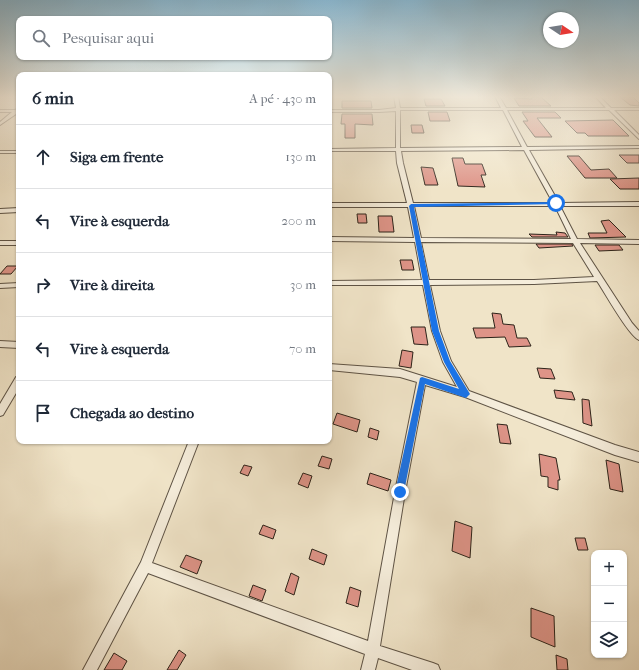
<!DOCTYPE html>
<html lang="pt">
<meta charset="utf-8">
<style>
:root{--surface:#fff;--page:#f2f2f3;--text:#1f2937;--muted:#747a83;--line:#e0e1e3}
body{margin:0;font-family:"IM FELL French Canon",serif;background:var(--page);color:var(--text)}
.controls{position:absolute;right:12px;bottom:12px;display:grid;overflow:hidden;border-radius:8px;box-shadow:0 1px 3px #0004}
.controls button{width:36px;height:36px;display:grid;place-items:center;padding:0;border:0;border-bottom:1px solid var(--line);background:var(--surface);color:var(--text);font:20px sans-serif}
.compass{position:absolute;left:543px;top:12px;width:36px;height:36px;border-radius:50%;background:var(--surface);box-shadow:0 1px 3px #0004;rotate:102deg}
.stop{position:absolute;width:12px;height:12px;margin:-9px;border:3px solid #1a73e8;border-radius:50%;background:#fff}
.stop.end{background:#1a73e8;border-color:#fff;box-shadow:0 1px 4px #0008}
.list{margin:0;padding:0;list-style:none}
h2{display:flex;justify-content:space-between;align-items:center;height:52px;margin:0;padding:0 16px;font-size:17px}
h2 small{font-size:13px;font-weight:400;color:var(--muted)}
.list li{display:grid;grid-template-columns:26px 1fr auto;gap:12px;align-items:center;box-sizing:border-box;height:64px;padding:0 16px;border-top:1px solid var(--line)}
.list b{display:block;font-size:15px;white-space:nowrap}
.list em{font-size:13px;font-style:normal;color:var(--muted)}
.icon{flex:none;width:22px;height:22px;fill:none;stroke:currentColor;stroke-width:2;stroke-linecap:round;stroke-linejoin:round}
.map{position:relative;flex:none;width:639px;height:670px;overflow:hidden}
.search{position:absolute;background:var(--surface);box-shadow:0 1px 3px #0004;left:16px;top:16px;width:316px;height:44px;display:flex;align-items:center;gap:10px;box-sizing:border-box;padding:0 14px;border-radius:8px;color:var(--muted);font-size:15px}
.panel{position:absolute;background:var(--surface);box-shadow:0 1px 3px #0004;left:16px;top:72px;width:316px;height:372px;border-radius:8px}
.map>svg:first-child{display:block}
.building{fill:#de9488;stroke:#2d2319}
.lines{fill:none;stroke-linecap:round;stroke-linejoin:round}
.minor-casing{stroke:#5e5345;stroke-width:2}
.minor{fill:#f5eddb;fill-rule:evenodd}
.route{fill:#1a73e8}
</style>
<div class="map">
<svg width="639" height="670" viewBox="0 0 639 670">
<rect width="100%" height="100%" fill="#f0e4c8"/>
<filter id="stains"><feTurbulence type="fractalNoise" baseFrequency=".005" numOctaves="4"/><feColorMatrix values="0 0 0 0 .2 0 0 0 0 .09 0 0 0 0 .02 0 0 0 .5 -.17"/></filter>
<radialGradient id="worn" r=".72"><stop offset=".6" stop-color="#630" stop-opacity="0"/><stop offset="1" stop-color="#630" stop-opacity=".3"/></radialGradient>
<path class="building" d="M531,97L542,98L551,106H519L514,98L532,99Z
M620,97H633L639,103V106L630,105Z
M424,99H441L445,106H426Z
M342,101H371L372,108H342Z
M428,112H447L450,121H430Z
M522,112H555L561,118H537L552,137H535L523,121H528Z
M342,114H372L373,125L355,124V138H345V124H341Z
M613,120L629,136H588L585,133H577L565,121Z
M411,125H422L424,133H412Z
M619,155H639V163H627Z
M567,156H579L591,170L609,169L617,178H585Z
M452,158H463L465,164H482L486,175H481L485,187L458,186Z
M421,167L433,168L438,185H425Z
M639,178V189H620L610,179Z
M357,214H366L367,223H358Z
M378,216H392L394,232H379Z
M609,220L626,237L590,238L588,233H607L601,221Z
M556,232L565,233L568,237H532L529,234L557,235Z
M536,244H572L573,246L539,248Z
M595,245H619L623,250L599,251Z
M400,260H412L414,270H402Z
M7,266H18L11,274H0Z
M492,313L501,314L503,324L514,325L517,338H527L531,346L509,347L505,337L476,338L473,328H495Z
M411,327H425L428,345L414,344Z
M402,350L413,352L411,368L399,366Z
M537,368L551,369L555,379L540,378Z
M554,390L572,392L575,400L556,398Z
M582,399L589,400L592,426L583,423Z
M337,413L360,420L357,432L333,424Z
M497,424L507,425L511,444L500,443Z
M370,428L379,431L377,440L368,437Z
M539,454L556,458L560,480H558V490L548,487V477L541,476Z
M322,456L332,459L329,469L318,466Z
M606,460L619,464L623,492L610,489Z
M244,465L252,467L248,476L240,473Z
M303,473L312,476L308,488L298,484Z
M370,473L391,480L388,491L367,484Z
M455,521L472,527L470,558L452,551Z
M263,525L276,530L273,539L259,534Z
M575,538H585L588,550H578Z
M312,549L327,555L324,565L309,559Z
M186,555L202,561L197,574L180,567Z
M291,573L299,577L294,595L285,591Z
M253,585L266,590L262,601L249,596Z
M350,587L361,591L358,607L346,603Z
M531,608L554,616L555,647L531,637Z
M179,650L186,655L177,670H167Z
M114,653L127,661L122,670H104Z
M556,655L567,659L568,670H557Z"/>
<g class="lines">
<defs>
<path id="minor" d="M394,96H398L400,108H501L495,96H499L506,108H606L595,96H599L611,108H639V110H614L639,135V139L609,110H507L527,147L639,146V148L529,150L559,203L639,202V206H560L577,239L639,240V244L580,243L632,323L639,331V340C629,336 605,293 597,281L534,284L430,285L440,331L451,361L469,391L615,445L639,452V462L615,455L465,397L425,385L405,492L380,646L433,663L438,665L440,670H412L378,658L375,670H361L365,654L148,573L97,670H83L141,562L189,441H199L152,563L368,641L395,492L417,382L400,377L329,370V364L400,369L457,387L443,362L432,331L423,285H329V281L422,280L415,242L329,241V237L414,238L408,207H329V203H407L397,163L396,151H329V149L396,148V111L379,112H329V110H379L396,108ZM400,110H503L522,147L400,148ZM524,150L553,203H413L403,163L401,151ZM414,206H555L571,239L421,238ZM421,242L573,243L594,277L534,280H429Z
M19,108V112L0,125V122L12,112H0V110H15Z
M0,151H19V153H0Z
M19,208V212L0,213V209Z
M0,241H19V245H0Z
M19,283V287L0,288V284Z
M0,341L19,342V348L0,347Z
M19,376V388L3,415L0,416V404L16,377Z"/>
</defs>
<use href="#minor" class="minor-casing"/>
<use href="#minor" class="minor"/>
</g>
<linearGradient id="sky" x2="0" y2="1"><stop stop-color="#89b8d2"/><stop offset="0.51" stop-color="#f8f3e6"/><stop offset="1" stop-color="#f8f3e6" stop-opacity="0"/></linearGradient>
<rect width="639" height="190" fill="url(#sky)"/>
<path class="route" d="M556,202L558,204L414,207L439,331L450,361L470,394L466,398L425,384L404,492L403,495L400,496L397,495L395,492L420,378L422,377L459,389L444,362L432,331L409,206L411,204Z"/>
<rect width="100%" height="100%" filter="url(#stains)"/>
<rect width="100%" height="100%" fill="url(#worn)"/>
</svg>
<div class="controls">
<button>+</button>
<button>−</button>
<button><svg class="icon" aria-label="layers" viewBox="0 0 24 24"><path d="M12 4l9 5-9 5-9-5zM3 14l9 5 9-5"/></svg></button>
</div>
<svg class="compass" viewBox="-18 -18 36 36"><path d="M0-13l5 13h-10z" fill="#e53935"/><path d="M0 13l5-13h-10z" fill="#747a83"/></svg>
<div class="stop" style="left:556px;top:203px"></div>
<div class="stop end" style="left:400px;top:492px"></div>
<div class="search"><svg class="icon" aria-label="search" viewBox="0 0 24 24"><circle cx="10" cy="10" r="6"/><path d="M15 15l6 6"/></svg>Pesquisar aqui</div>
<section class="panel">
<h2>6 min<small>A pé · 430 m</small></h2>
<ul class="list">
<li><svg class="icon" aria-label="ahead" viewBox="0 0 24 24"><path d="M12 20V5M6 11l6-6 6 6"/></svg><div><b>Siga em frente</b></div><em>130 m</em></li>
<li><svg class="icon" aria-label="left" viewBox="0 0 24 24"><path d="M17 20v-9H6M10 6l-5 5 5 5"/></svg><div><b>Vire à esquerda</b></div><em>200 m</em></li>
<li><svg class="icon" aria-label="right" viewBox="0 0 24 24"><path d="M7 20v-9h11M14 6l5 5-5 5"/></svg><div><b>Vire à direita</b></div><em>30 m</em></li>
<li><svg class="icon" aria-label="left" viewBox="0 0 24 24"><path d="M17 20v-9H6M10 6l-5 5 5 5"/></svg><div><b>Vire à esquerda</b></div><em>70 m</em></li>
<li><svg class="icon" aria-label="arrive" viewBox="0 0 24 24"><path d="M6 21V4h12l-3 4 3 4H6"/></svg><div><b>Chegada ao destino</b></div></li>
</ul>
</section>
</div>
